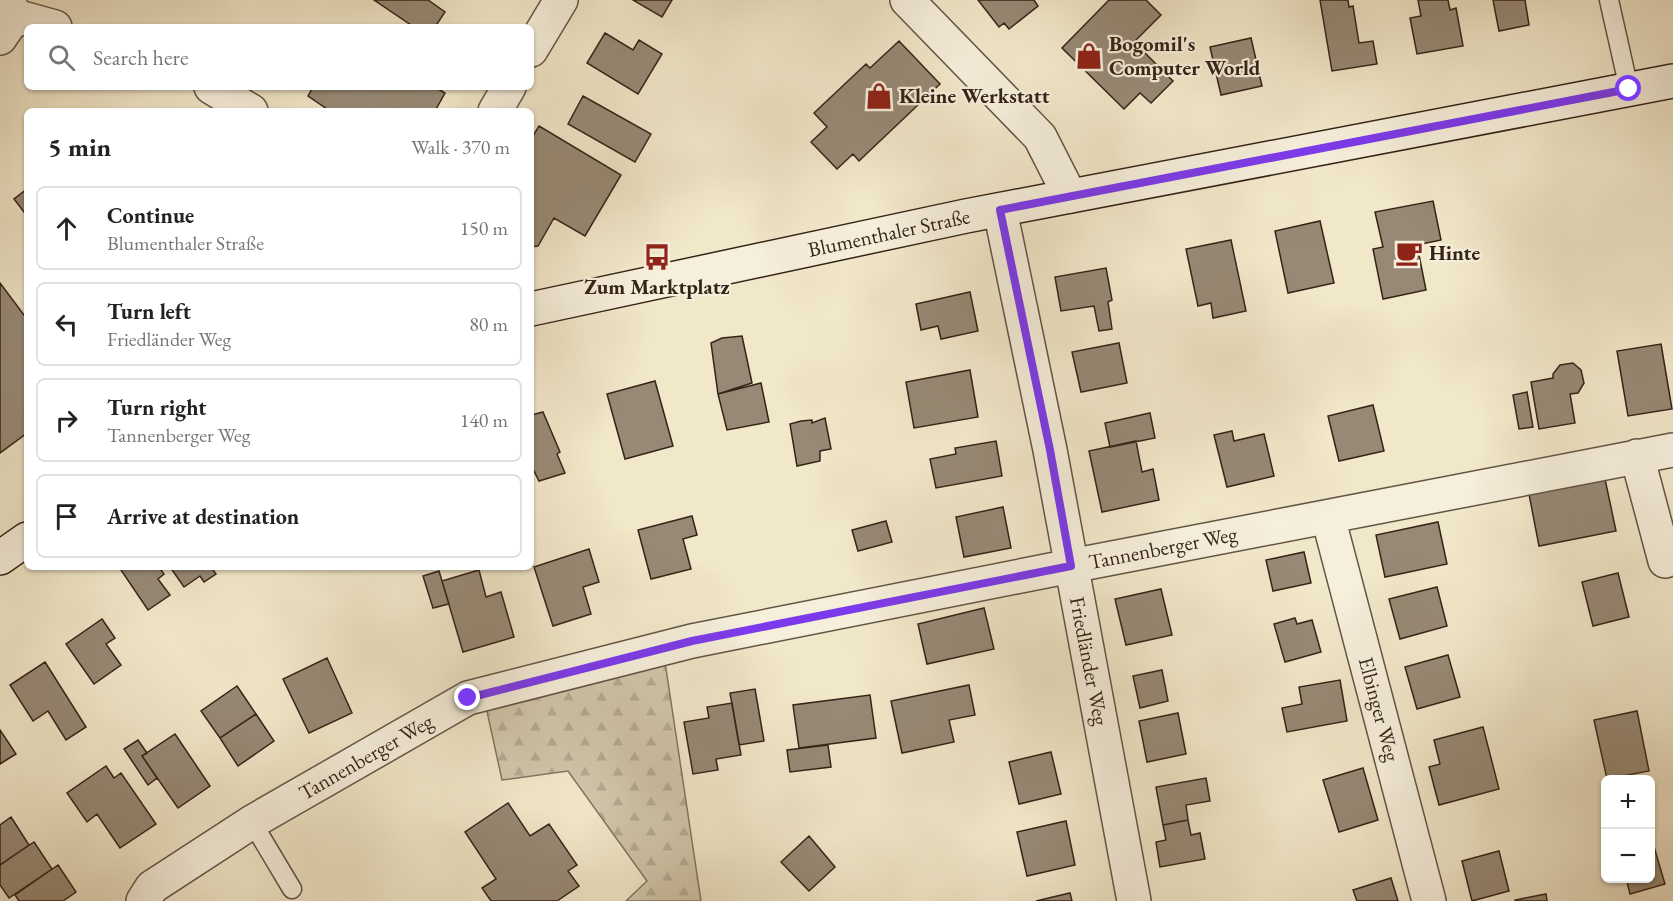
<!DOCTYPE html>
<meta charset="utf-8">
<style>
:root{--surface:#fff;--page:#f6f6f6;--text:#222;--muted:#767676;--line:#e0e0e0}
body{margin:0;font-family:"EB Garamond",serif;background:var(--page);color:var(--text)}
.controls{position:absolute;right:18px;bottom:18px;display:grid;overflow:hidden;border-radius:9px;box-shadow:0 2px 4px #0004}
.controls button{width:54px;height:54px;display:grid;place-items:center;padding:0;border:0;border-bottom:2px solid var(--line);background:var(--surface);color:var(--text);font:30px sans-serif}
.stop{position:absolute;width:18px;height:18px;margin:-14px;border:4px solid #7c3aed;border-radius:50%;background:#fff}
.stop.end{background:#7c3aed;border-color:#fff;box-shadow:0 2px 6px #0008}
.list{margin:0;padding:0;list-style:none}
h2{display:flex;justify-content:space-between;align-items:center;height:78px;margin:0;padding:0 24px;font-size:26px}
h2 small{font-size:20px;font-weight:400;color:var(--muted)}
.list li{display:grid;grid-template-columns:39px 1fr auto;gap:18px;align-items:center;box-sizing:border-box;height:84px;margin:0 12px 12px;padding:0 12px;border:2px solid var(--line);border-radius:9px}
.list b{display:block;font-size:22px;white-space:nowrap}
.list p{margin:0;font-size:20px;white-space:nowrap;color:var(--muted)}
.list em{font-size:20px;font-style:normal;color:var(--muted)}
.icon{flex:none;width:33px;height:33px;fill:none;stroke:currentColor;stroke-width:2;stroke-linecap:round;stroke-linejoin:round}
.map{position:relative;flex:none;width:1673px;height:901px;overflow:hidden}
.search{position:absolute;background:var(--surface);box-shadow:0 2px 4px #0004;left:24px;top:24px;width:510px;height:66px;display:flex;align-items:center;gap:15px;box-sizing:border-box;padding:0 21px;border-radius:9px;color:var(--muted);font-size:22px}
.panel{position:absolute;background:var(--surface);box-shadow:0 2px 4px #0004;left:24px;top:108px;width:510px;height:462px;border-radius:9px}
.map>svg:first-child{display:block}
.forest{fill:url(#forest-firs);stroke:#837462;stroke-width:1.5}
.building{fill:#978975;stroke:#352319;stroke-width:1.5}
.lines{fill:none;stroke-linecap:round;stroke-linejoin:round}
.service-casing{stroke:#645445;stroke-width:21}
.minor-casing{stroke:#645445;stroke-width:36}
.secondary-casing{stroke:#352319;stroke-width:36}
.service{stroke:#f6efdc;stroke-width:18}
.minor{stroke:#f6efdc;stroke-width:33}
.secondary{stroke:#f6efdc;stroke-width:33}
.route{stroke:#7c3aed;stroke-width:8}
.labels{text-anchor:middle;stroke-width:4.5;stroke-linejoin:round;paint-order:stroke}
.poi-label{font-size:21px;font-weight:bold;fill:#352319;stroke:#f6efdc;text-anchor:start}
.street-label{font-size:21px;fill:#352319;stroke:#f6efdc}
</style>
<div class="map">
<svg width="1673" height="901" viewBox="0 0 1673 901">
<defs>
<pattern id="forest-firs" width="22" height="20" patternUnits="userSpaceOnUse" patternTransform="scale(1.5)"><rect width="22" height="20" fill="#d1c6ab"/><path d="M5 1l3.5 6h-7zM16 11l3.5 6h-7z" fill="#b4aa93"/></pattern>
</defs>
<rect width="100%" height="100%" fill="#f1e7c9"/>
<filter id="stains"><feTurbulence type="fractalNoise" baseFrequency=".00333" numOctaves="4"/><feColorMatrix values="0 0 0 0 .2 0 0 0 0 .09 0 0 0 0 .02 0 0 0 .5 -.17"/></filter>
<radialGradient id="worn" r=".72"><stop offset=".6" stop-color="#630" stop-opacity="0"/><stop offset="1" stop-color="#630" stop-opacity=".3"/></radialGradient>
<path class="forest" d="M665,662L701,901H626L647,881L568,771L502,780L486,707Z"/>
<path class="building" d="M374,0H428L445,12L435,27H414Z
M633,0H672L662,17Z
M978,0H1034L1038,6L1009,29L1004,23L999,27Z
M1109,0H1146L1161,15L1134,42L1173,81L1151,103L1140,93L1124,109L1062,48Z
M1320,0H1348L1349,7L1353,6L1359,43L1373,41L1377,64L1332,71Z
M1418,0H1448L1450,10L1456,8L1463,46L1417,54L1410,18L1421,16Z
M1493,0H1525L1529,25L1499,31Z
M605,33L633,50L639,40L662,54L638,94L587,63Z
M1251,38L1262,86L1221,95L1210,47Z
M899,41L940,84L859,161L853,154L837,169L811,142L827,127L814,113L866,64L870,68Z
M313,87H435L445,93L435,111H330L308,96Z
M583,96L651,134L635,162L568,124Z
M539,126L621,175L585,236L554,218L538,246L531,247V139Z
M27,189V216L14,199Z
M1433,201L1441,240L1417,245L1426,290L1383,299L1373,249L1383,247L1375,212Z
M1320,221L1334,283L1288,293L1275,231Z
M1231,240L1246,311L1213,318L1211,303L1198,306L1186,249Z
M1106,268L1112,300L1108,302L1112,329L1099,331L1094,306L1061,311L1055,277Z
M0,283L27,319V433L0,453Z
M970,292L978,331L941,339L938,326L921,330L916,304Z
M742,336L752,383L718,394L711,343L722,338Z
M1119,343L1127,383L1081,392L1072,352Z
M1661,344L1672,409L1628,416L1617,351Z
M1573,363L1581,370L1584,383L1578,393L1570,394L1575,423L1539,429L1531,382L1553,378V374L1560,365Z
M970,370L978,417L914,428L906,382Z
M655,381L673,446L625,459L607,394Z
M761,383L769,422L727,430L718,394Z
M1527,392L1533,427L1519,429L1513,395Z
M1373,405L1384,451L1339,461L1328,416Z
M543,412L560,452L557,454L565,473L539,481L531,465V415Z
M1150,413L1155,438L1110,447L1105,423Z
M825,418L831,449L820,451V461L797,466L790,424L801,421L812,420V423Z
M1232,431L1234,441L1264,434L1274,476L1227,487L1214,435Z
M996,441L1002,476L936,488L930,459L956,454L955,448Z
M1136,441L1142,472L1153,469L1159,500L1102,512L1089,451Z
M1605,479L1616,531L1539,546L1529,494Z
M1003,507L1011,548L964,557L956,517Z
M692,516L697,535L683,539L691,569L651,579L638,530Z
M886,521L892,542L858,551L852,530Z
M1438,522L1447,564L1385,577L1376,535Z
M589,549L599,582L583,587L591,614L553,626L534,567Z
M1304,552L1311,583L1273,591L1266,560Z
M119,567H159L164,574L158,579L170,595L148,610Z
M170,567H211L216,574L204,582L200,576L184,587Z
M479,570L486,597L501,592L514,637L463,652L442,581Z
M439,571L449,604L433,608L423,576Z
M1618,573L1629,617L1593,626L1582,582Z
M1437,587L1447,626L1400,639L1389,599Z
M1161,589L1172,635L1126,645L1115,599Z
M984,608L994,649L927,664L918,624Z
M1295,618L1297,624L1312,620L1321,652L1285,662L1274,624Z
M102,619L115,638L106,644L121,665L94,684L66,644Z
M1448,655L1460,697L1417,709L1405,667Z
M327,658L352,713L309,733L283,679Z
M45,662L86,727L66,740L48,711L33,721L10,685Z
M1162,670L1168,701L1140,708L1133,676Z
M1340,680L1347,721L1287,732L1282,708L1302,704L1299,687Z
M969,685L975,715L949,720L954,742L902,753L891,701Z
M237,686L256,714L220,738L201,711Z
M755,689L764,741L739,745L730,693Z
M870,695L876,738L799,748L793,705Z
M732,703L741,755L716,759L718,770L693,774L684,722L709,718L707,707Z
M1637,711L1649,771L1607,779L1594,720Z
M1178,713L1186,754L1147,762L1139,721Z
M256,714L274,741L238,766L220,738Z
M1483,727L1499,789L1439,805L1429,767L1440,764L1434,740Z
M0,730L16,754L0,764Z
M175,734L210,786L178,808L142,756Z
M138,740L147,753L142,756L157,778L148,785L124,749Z
M828,745L831,767L790,772L787,750Z
M1051,752L1061,794L1019,804L1009,762Z
M106,766L114,778L121,773L156,824L120,848L97,814L87,822L67,793Z
M1363,768L1378,820L1339,832L1323,780Z
M1206,778L1210,801L1186,805L1188,820L1163,825L1156,787Z
M508,803L530,836L549,824L577,865L568,871L579,886L557,901H491L482,888L496,879L465,832Z
M11,817L29,845L0,865V825Z
M1188,820L1191,835L1200,833L1205,859L1160,867L1156,842L1166,840L1163,825Z
M1066,821L1075,865L1027,876L1017,832Z
M809,836L835,867L809,891L781,862Z
M1650,840H1652L1665,884L1630,894L1626,878H1650Z
M34,842L52,869L9,898L0,885V865Z
M1499,851L1509,891L1472,901L1462,861Z
M58,865L76,892L63,901H19L15,895Z
M1391,878L1398,901H1357L1353,890Z
M1070,893L1072,901H1036Z
M1546,894L1547,901H1515V900Z"/>
<g class="lines">
<defs>
<path id="service" d="M1609,0L1629,89
M252,822L292,889"/>
<path id="minor" d="M907,0L1040,137L1070,196
M15,16L55,27
M0,38L15,16L8,0
M531,50L561,0
M211,87L251,111
M495,111L509,87
M1000,210L1050,450L1134,901
M1637,456L1665,561
M1328,517L1429,901
M143,901L152,887L252,822L468,698L692,641L1071,566L1673,450"/>
<path id="secondary" d="M531,309L966,216L1673,81
M0,558L27,539"/>
</defs>
<use href="#service" class="service-casing"/>
<use href="#minor" class="minor-casing"/>
<use href="#secondary" class="secondary-casing"/>
<use href="#service" class="service"/>
<use href="#minor" class="minor"/>
<use href="#secondary" class="secondary"/>
</g>
<g class="lines">
<path class="route" d="M468,698L692,641L1071,566L1050,450L1000,210L1629,89"/>
</g>
<defs>
<symbol id="shop-bare" viewBox="-9 -9 18 18"><path d="M-5-2.5h2.3a2.7 3.5 0 0 1 5.4 0H5L5.5 6h-11ZM-1.5-2.5h3a1.5 2.3 0 0 0-3 0Z" fill="#8f2418" stroke="#f6efdc" stroke-width="2.5" paint-order="stroke"/></symbol>
<symbol id="cafe-bare" viewBox="-9 -9 18 18"><path d="M-5.5-4.5H6V0H3Q3 3.5 0 3.5H-2.5Q-5.5 3.5-5.5 0ZM3-3.2v2h1.7v-2ZM-6 4.5H4V6H-6Z" fill="#8f2418" stroke="#f6efdc" stroke-width="2.5" paint-order="stroke"/></symbol>
<symbol id="bus-bare" viewBox="-9 -9 18 18"><path d="M-5-6H5V4H4V6H2V4H-2V6H-4V4H-5ZM-3.5-4V0h7V-4ZM-3.5 1.2v1.5H-2V1.2ZM2 1.2v1.5H3.5V1.2Z" fill="#8f2418" stroke="#f6efdc" stroke-width="2.5" paint-order="stroke"/></symbol>
</defs>
<g fill-rule="evenodd">
<use href="#shop-bare" x="1070" y="37" width="38" height="38"/>
<use href="#shop-bare" x="860" y="77" width="38" height="38"/>
<use href="#cafe-bare" x="1390" y="234" width="38" height="38"/>
<use href="#bus-bare" x="638" y="238" width="38" height="38"/>
</g>
<g class="labels">
<g class="poi-label">
<text x="1109" y="51">Bogomil's<tspan x="1109" dy="24">Computer World</tspan></text>
<text x="899" y="103">Kleine Werkstatt</text>
<text x="1429" y="260">Hinte</text>
<text x="657" y="294" text-anchor="middle">Zum Marktplatz</text>
</g>
<g class="street-label">
<text transform="translate(889 233) rotate(-12)" y="7">Blumenthaler Straße</text>
<text transform="translate(1163 548) rotate(-11)" y="7">Tannenberger Weg</text>
<text transform="translate(1089 661) rotate(79)" y="7">Friedländer Weg</text>
<text transform="translate(1379 709) rotate(75)" y="7">Elbinger Weg</text>
<text transform="translate(366 757) rotate(-30)" y="7">Tannenberger Weg</text>
</g>
</g>
<rect width="100%" height="100%" filter="url(#stains)"/>
<rect width="100%" height="100%" fill="url(#worn)"/>
</svg>
<div class="controls">
<button>+</button>
<button>−</button>
</div>
<div class="stop" style="left:1629px;top:89px"></div>
<div class="stop end" style="left:468px;top:698px"></div>
<div class="search"><svg class="icon" aria-label="search" viewBox="0 0 24 24"><circle cx="10" cy="10" r="6"/><path d="M15 15l6 6"/></svg>Search here</div>
<section class="panel">
<h2>5 min<small>Walk · 370 m</small></h2>
<ul class="list">
<li><svg class="icon" aria-label="ahead" viewBox="0 0 24 24"><path d="M12 20V5M6 11l6-6 6 6"/></svg><div><b>Continue</b><p>Blumenthaler Straße</p></div><em>150 m</em></li>
<li><svg class="icon" aria-label="left" viewBox="0 0 24 24"><path d="M17 20v-9H6M10 6l-5 5 5 5"/></svg><div><b>Turn left</b><p>Friedländer Weg</p></div><em>80 m</em></li>
<li><svg class="icon" aria-label="right" viewBox="0 0 24 24"><path d="M7 20v-9h11M14 6l5 5-5 5"/></svg><div><b>Turn right</b><p>Tannenberger Weg</p></div><em>140 m</em></li>
<li><svg class="icon" aria-label="arrive" viewBox="0 0 24 24"><path d="M6 21V4h12l-3 4 3 4H6"/></svg><div><b>Arrive at destination</b></div></li>
</ul>
</section>
</div>
